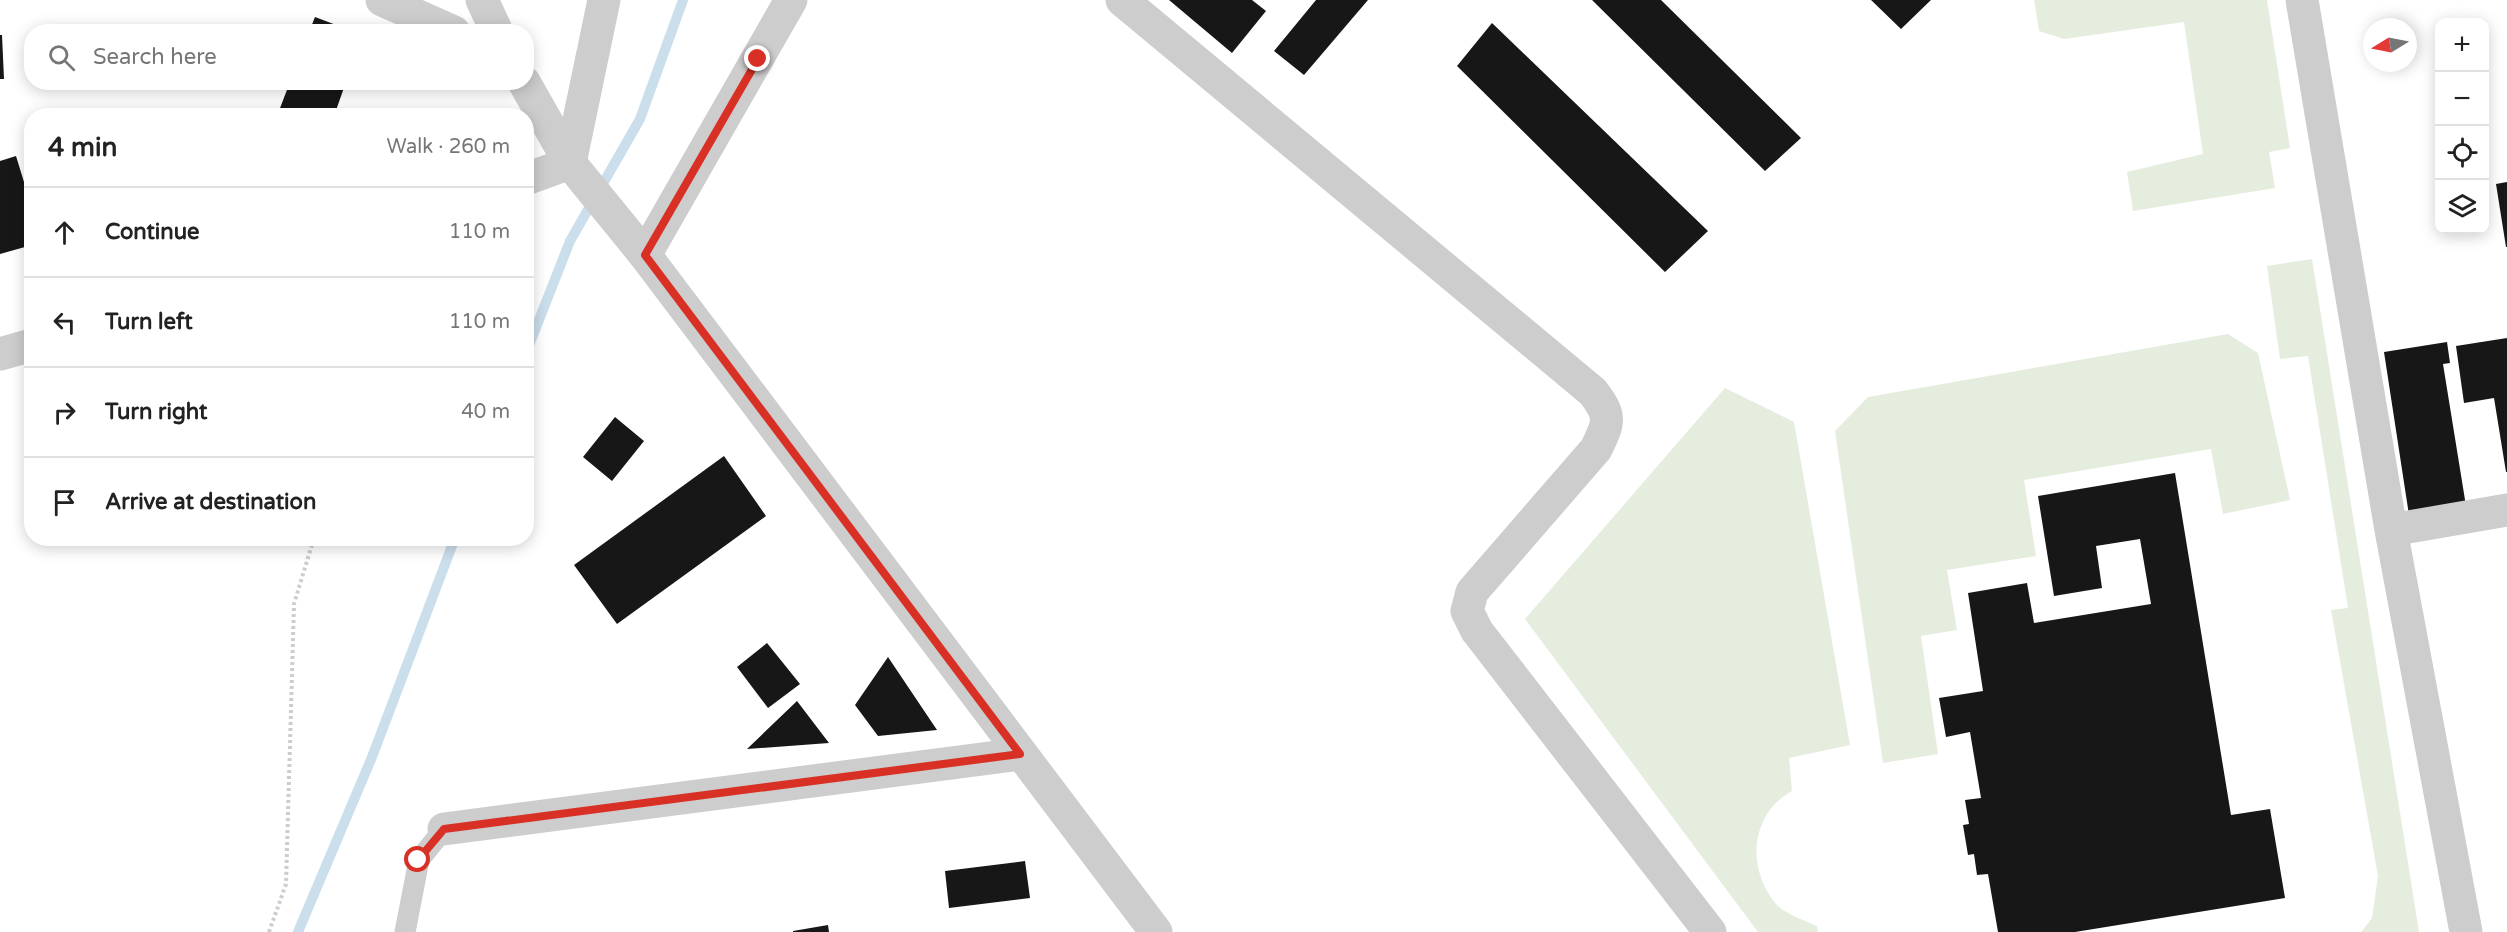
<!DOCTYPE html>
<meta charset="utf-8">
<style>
:root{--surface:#fff;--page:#f2f2f2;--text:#222;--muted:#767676;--line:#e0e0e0}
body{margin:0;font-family:"Varela Round",sans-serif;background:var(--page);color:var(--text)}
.controls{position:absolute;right:18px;top:18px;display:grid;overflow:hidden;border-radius:12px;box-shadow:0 3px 15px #0003}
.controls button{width:54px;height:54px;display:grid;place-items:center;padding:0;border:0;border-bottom:2px solid var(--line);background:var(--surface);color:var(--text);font:30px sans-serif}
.compass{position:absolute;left:2363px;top:18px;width:54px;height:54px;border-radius:50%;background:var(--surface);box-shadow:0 3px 15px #0003;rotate:260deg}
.stop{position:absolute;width:18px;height:18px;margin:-14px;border:4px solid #d93025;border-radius:50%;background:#fff}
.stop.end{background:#d93025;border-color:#fff;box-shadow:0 2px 6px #0008}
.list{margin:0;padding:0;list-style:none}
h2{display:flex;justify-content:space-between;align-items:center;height:78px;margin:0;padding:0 24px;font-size:26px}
h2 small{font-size:20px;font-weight:400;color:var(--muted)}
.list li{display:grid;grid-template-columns:39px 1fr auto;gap:18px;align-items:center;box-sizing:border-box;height:90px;padding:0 24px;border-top:2px solid var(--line)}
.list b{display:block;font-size:22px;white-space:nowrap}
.list em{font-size:20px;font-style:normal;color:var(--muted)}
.icon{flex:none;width:33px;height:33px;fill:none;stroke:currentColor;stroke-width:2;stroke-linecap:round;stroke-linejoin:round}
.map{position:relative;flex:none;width:2507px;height:932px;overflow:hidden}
.search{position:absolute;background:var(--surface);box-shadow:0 3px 15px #0003;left:24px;top:24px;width:510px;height:66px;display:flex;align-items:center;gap:15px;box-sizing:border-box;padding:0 21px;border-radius:24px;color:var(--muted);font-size:22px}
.panel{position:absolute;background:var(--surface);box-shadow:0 3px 15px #0003;left:24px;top:108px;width:510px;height:438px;border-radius:24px}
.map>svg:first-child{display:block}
.green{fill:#e5edde}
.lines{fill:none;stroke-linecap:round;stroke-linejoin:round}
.stream{stroke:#cbdeec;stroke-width:10}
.building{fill:#171717}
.path{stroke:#cdcdcd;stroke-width:4;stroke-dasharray:3 3;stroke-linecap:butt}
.service{stroke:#cdcdcd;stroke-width:21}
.minor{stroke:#cdcdcd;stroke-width:33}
.tertiary{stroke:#cdcdcd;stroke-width:33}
.route{stroke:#d93025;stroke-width:8}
</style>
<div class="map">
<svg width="2507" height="932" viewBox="0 0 2507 932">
<rect width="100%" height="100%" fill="#fff"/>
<path class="green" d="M2034,0H2267L2290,148L2269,152L2275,188L2133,211L2127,172L2203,154L2184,22L2064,39L2039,31Z
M2312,259L2419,932H2361L2372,918L2378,876L2331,610L2348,608L2308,356L2280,359L2267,266Z
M2228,334L2258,353L2290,500L2223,514L2211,449L2024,480L2036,556L1947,570L1957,630L1921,636L1938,754L1883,763L1835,431L1868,397Z
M1725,388L1794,422L1850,745L1789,758L1792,791C1750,814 1746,868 1776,904C1785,914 1804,920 1817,926L1818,932H1758L1525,619Z"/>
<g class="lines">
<path class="stream" d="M526,353L570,241L640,119L683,0
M298,932L372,757L455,538"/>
</g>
<path class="building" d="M1169,0H1252L1266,11L1232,53Z
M1316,0H1368L1304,75L1274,51Z
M1592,0H1661L1801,138L1765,171Z
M1871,0H1931L1901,29Z
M315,17L352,31V32H309Z
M1492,23L1708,231L1665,272L1457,66Z
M0,35H2L4,79H0Z
M290,82H346L334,116H277Z
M16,156L32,208V245L0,254V161Z
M2507,182V247H2506L2496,184Z
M2507,338V472H2506L2494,398L2464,403L2456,346Z
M2447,342L2450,363L2443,364L2466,506L2409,515L2384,352Z
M615,417L644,441L612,481L583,457Z
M724,456L766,516L617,624L574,565Z
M2175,473L2231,815L2270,809L2285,898L2075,932H1998L1988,874L1977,875L1974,854L1968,855L1963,825L1969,824L1965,800L1981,798L1970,732L1946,737L1939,698L1983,691L1968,593L2027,583L2034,623L2151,604L2140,539L2096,546L2102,588L2054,596L2038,496Z
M767,643L800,684L768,708L737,667Z
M888,657L937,730L878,736L855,705Z
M797,701L829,743L747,749Z
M1025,861L1030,898L949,908L945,871Z
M828,925L829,932H793V931Z"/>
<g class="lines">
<path class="path" d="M269,932L286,884L294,604L314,538"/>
<path class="service" d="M405,932L419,860L444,829"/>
<path class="minor" d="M382,0L454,32
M1122,0L1593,392C1612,417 1609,422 1596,449L1472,592L1467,611L1477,631L1710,932
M2302,0L2391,530L2466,932
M526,179L570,163L604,0
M645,255L791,0
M0,354L32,345
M2391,530L2507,510
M444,829L1020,754"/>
<path class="tertiary" d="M482,0L497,32
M524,82L570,163L645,255L1156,932"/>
</g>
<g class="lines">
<path class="route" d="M418,860L444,829L1020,754L645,255L758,59"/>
</g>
</svg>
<div class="controls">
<button>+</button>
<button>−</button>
<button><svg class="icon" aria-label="locate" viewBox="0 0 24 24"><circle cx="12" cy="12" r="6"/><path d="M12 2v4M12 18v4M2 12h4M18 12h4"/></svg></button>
<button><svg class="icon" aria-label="layers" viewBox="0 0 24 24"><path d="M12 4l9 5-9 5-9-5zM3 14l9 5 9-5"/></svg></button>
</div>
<svg class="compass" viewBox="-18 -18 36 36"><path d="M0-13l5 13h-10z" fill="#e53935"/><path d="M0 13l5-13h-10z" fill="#767676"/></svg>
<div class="stop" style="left:418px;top:860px"></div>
<div class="stop end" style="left:758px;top:59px"></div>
<div class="search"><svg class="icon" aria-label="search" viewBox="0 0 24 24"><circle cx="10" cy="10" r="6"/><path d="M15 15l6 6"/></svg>Search here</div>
<section class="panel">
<h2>4 min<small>Walk · 260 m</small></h2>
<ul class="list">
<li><svg class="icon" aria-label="ahead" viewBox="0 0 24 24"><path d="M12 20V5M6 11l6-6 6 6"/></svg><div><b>Continue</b></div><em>110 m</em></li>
<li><svg class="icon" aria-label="left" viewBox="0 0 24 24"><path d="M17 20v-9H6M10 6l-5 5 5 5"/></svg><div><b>Turn left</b></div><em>110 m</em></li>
<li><svg class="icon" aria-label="right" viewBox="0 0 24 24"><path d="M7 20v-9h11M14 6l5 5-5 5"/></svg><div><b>Turn right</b></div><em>40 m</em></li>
<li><svg class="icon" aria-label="arrive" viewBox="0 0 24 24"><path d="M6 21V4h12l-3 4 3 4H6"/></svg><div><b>Arrive at destination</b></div></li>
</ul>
</section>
</div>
